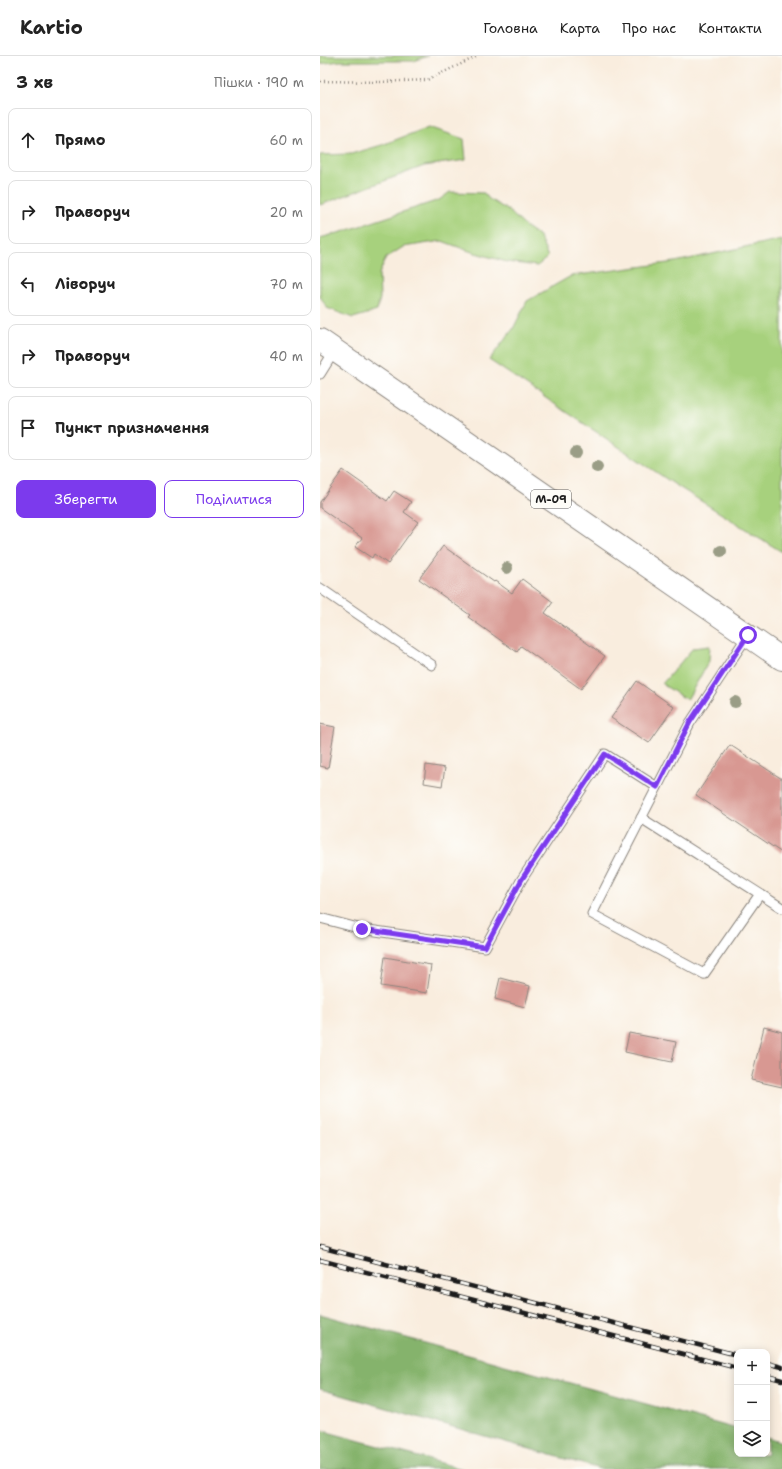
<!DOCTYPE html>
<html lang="uk">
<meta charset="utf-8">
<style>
:root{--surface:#fff;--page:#f6f6f6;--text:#222;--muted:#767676;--line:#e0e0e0;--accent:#7c3aed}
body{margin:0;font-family:"Shantell Sans",sans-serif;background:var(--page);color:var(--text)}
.controls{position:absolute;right:12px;bottom:12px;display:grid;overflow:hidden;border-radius:8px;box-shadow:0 2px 10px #0003}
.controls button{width:36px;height:36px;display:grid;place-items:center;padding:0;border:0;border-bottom:1px solid var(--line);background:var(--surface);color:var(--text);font:20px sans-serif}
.stop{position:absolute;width:12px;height:12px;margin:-9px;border:3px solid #7c3aed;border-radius:50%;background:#fff}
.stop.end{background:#7c3aed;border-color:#fff;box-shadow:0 1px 4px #0008}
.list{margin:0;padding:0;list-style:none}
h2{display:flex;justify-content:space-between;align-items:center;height:52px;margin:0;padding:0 16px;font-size:17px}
h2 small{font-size:13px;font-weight:400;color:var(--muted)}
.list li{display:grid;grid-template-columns:26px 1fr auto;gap:12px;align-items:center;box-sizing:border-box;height:64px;margin:0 8px 8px;padding:0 8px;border:1px solid var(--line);border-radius:8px}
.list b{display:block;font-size:15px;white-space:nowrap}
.list em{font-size:13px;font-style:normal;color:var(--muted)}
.actions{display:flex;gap:8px;padding:12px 16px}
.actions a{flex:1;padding:9px 0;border:1px solid var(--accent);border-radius:8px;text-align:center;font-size:14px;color:var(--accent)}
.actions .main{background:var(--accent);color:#fff}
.icon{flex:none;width:22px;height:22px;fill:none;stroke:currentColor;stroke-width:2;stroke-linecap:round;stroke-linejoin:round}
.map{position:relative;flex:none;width:462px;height:1413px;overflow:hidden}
header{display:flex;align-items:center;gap:24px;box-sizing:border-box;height:56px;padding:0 20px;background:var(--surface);border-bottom:1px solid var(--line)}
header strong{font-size:19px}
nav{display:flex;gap:22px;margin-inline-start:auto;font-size:14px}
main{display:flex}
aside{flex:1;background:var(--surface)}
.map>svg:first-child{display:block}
.green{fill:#a7d17d;stroke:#62764c}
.forest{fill:#85b36c;stroke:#506844}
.building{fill:#d89892}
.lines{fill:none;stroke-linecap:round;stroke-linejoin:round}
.lane-casing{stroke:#8a847d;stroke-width:11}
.highway-casing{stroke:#8a847d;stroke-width:24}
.path{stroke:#8a847d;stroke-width:2.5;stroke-dasharray:1 3;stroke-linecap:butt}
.lane{stroke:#fff;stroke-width:9}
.highway{stroke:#fff;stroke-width:22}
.rail-casing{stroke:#1c1c1c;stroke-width:4.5}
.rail{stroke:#fdfcf7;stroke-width:3;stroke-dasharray:9;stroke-linecap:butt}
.tree{fill:#9a9d86}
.route{stroke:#7c3aed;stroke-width:5}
.labels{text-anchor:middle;stroke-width:4;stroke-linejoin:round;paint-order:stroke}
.shield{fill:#fdfcf7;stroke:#605f5e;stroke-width:1}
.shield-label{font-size:11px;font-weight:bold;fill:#1c1c1c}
</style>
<header>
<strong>Kartio</strong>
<nav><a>Головна</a><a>Карта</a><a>Про нас</a><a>Контакти</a></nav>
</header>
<main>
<aside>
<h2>3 хв<small>Пішки · 190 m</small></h2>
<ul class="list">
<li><svg class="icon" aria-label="ahead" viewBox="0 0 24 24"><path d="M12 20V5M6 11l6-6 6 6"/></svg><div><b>Прямо</b></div><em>60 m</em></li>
<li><svg class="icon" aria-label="right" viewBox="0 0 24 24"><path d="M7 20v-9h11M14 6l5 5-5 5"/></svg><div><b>Праворуч</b></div><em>20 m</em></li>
<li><svg class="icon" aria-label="left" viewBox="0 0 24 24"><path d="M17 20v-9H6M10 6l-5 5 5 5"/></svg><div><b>Ліворуч</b></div><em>70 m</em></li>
<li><svg class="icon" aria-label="right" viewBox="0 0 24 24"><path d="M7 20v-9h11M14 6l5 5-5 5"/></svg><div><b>Праворуч</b></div><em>40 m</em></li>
<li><svg class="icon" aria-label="arrive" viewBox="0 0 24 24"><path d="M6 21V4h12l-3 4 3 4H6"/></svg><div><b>Пункт призначення</b></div></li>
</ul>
<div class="actions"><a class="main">Зберегти</a><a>Поділитися</a></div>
</aside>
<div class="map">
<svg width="462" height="1413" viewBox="0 0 462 1413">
<rect width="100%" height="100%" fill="#fdfcf7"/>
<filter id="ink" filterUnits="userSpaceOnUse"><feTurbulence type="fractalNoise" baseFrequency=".025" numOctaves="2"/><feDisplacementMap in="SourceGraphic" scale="8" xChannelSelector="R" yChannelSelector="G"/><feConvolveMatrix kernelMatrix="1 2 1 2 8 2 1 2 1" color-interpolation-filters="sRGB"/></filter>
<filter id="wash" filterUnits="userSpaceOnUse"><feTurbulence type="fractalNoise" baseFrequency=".012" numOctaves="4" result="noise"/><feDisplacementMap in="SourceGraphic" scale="16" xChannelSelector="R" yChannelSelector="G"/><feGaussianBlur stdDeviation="0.9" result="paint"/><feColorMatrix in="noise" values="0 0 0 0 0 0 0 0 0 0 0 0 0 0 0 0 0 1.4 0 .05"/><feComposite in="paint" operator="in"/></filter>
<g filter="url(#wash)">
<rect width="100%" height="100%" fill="#f9edde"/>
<path class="green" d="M0,0H108L94,5H19L0,8Z
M109,71L144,83L146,104L104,110L0,149V99L31,98L62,89Z
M130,136L164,137L169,143L189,155L206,171L219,180L228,201L217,210L187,206L152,196L122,185L83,191L66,202L59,218L60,242L57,255L33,262L7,252L0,240V182L25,175L119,144Z
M462,183V496L354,428L169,304L193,273L207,245L251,220L355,206Z
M390,590L389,605L367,644L342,628L373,592Z"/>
<path class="forest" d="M0,1258L417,1373V1398H447V1381L462,1386V1413H280L0,1333Z
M0,1374L143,1413H0Z"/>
<g id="blocks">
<path class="building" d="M23,414L67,445L74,435L91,446L84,456L98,466L68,508L54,498L52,502L35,491L42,482L0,452V446Z
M123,490L174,526L175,525L192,537L202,523L233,546L225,557L285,600L261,633L201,590L197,596L148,561L150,559L99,523Z
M317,625L354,651L329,687L291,662Z
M0,668L15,671L8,712L0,710Z
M410,689L462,723V797L376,739Z
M106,709L125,712L122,730L104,727Z
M65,901L111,909L107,937L61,930Z
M180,922L210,930L205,951L175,943Z
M444,971L462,976V1031L431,1024Z
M309,977L356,986L352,1006L305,996Z"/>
</g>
</g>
<g filter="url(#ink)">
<use href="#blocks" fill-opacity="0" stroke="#8a847d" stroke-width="1"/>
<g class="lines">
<defs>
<path id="lane" d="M0,318L15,294
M0,532L112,609
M428,579L370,667L272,858L384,918L440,838
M321,762L462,852
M0,862L42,873L165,891L202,823L285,698L337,731"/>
<path id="highway" d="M0,284L462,603"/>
</defs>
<use href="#lane" class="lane-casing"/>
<use href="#highway" class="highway-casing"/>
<path class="path" d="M0,25L58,26L107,24L158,0"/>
<use href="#lane" class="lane"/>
<use href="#highway" class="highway"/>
<defs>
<path id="rail" d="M0,1191L417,1299
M0,1204L417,1312
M447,1307L462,1311
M447,1320L462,1324"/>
</defs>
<use href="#rail" class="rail-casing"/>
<use href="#rail" class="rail"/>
</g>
<g class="tree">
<circle cx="256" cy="397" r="6"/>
<circle cx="277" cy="411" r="6"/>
<circle cx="401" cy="495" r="6"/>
<circle cx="187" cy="512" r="6"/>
<circle cx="415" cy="646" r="6"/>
</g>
</g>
<g class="lines" filter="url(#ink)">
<path class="route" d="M42,873L165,891L202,823L285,698L337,731L370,666L428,579"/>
</g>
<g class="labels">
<rect class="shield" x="211" y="434" width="40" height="18" rx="3"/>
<g class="shield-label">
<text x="231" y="447">М-09</text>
</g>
</g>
</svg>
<div class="controls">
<button>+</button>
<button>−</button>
<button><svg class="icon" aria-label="layers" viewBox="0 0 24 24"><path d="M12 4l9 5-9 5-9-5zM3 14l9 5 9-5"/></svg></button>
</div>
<div class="stop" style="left:428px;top:579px"></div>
<div class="stop end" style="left:42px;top:873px"></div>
</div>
</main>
